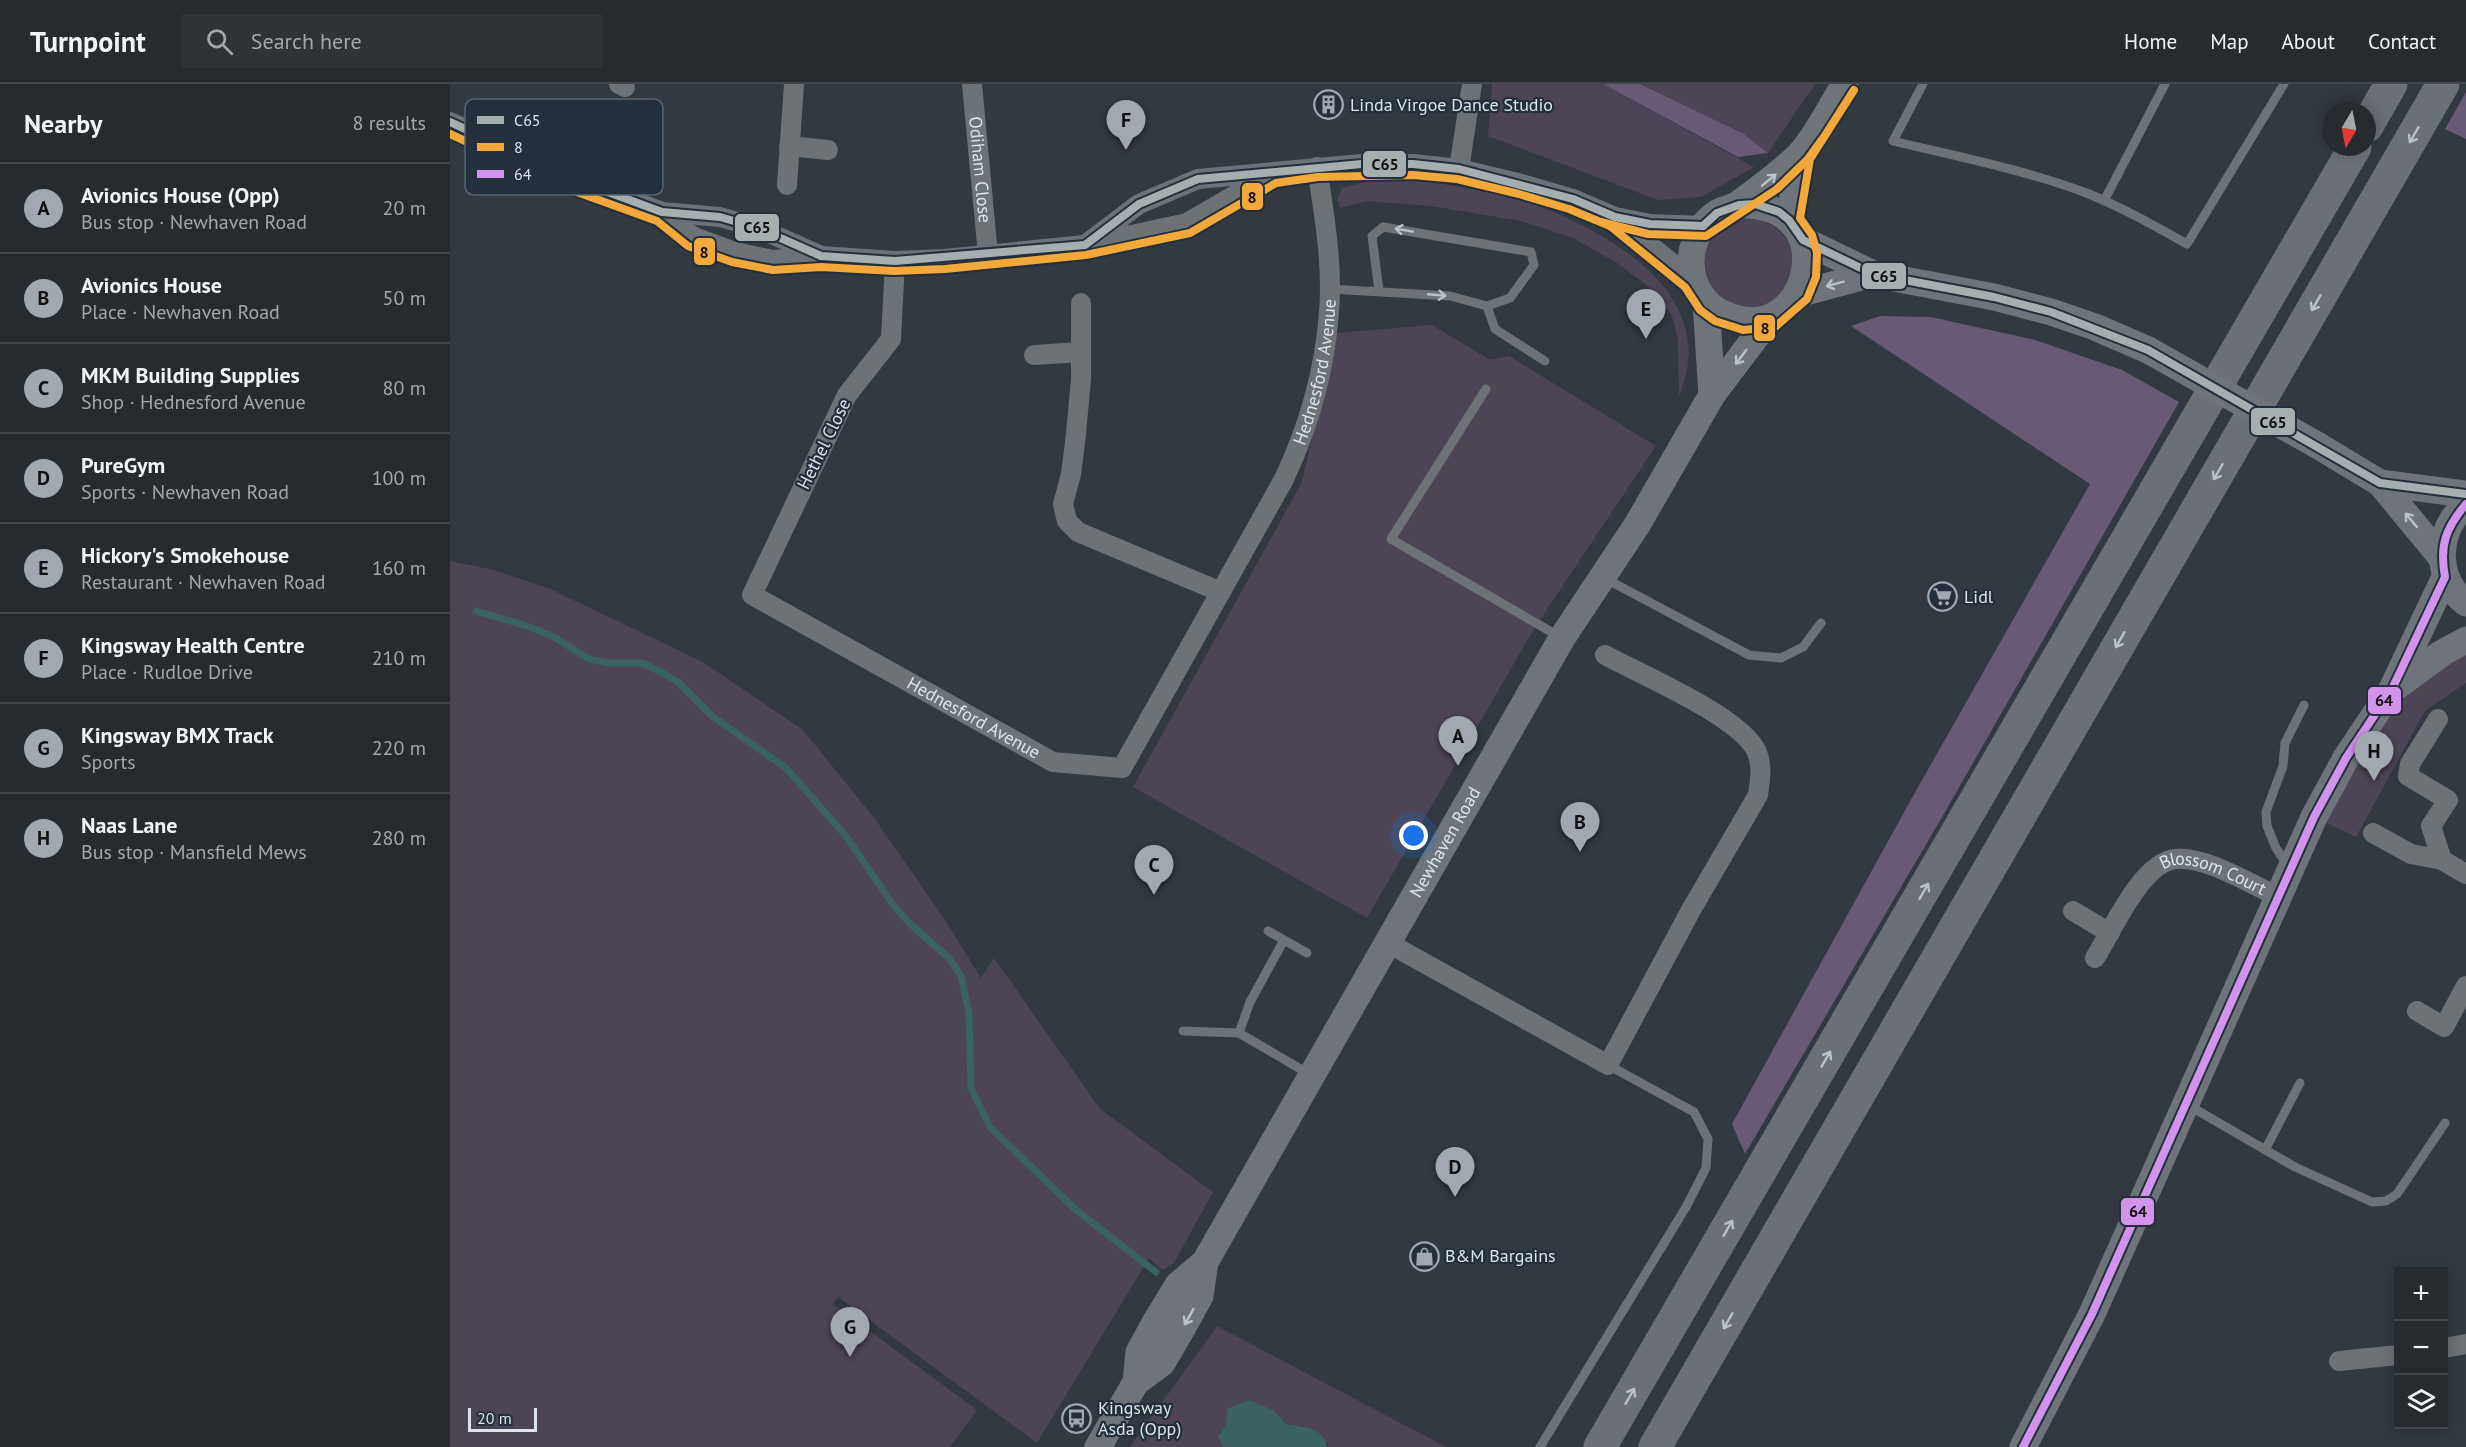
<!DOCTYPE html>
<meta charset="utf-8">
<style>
:root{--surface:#262b30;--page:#2e3338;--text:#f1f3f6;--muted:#a4a7ab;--line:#42474c;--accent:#a2a8b0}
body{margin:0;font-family:"PT Sans",sans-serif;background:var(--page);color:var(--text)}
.controls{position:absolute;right:18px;bottom:18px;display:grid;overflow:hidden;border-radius:0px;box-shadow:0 3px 15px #0003}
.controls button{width:54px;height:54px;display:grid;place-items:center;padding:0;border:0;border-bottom:2px solid var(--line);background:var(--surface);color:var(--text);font:30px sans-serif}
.compass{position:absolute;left:1872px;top:18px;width:54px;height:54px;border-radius:50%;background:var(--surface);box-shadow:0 3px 15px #0003;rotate:190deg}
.scale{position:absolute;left:18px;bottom:15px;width:69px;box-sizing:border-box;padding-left:6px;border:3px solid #dde4ec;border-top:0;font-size:16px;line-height:21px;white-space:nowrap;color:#dde4ec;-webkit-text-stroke:4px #232f3b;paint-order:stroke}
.you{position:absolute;left:964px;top:752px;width:21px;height:21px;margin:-15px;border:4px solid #fff;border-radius:50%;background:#1a73e8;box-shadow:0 0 0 9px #1a73e833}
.badge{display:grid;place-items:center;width:39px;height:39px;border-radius:50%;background:var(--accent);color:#111;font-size:20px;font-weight:700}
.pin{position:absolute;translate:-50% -50px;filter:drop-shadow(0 2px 3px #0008)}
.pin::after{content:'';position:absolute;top:32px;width:21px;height:18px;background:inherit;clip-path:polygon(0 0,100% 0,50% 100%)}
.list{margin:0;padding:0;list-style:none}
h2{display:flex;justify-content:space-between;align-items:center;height:78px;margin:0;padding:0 24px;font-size:26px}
h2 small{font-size:20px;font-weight:400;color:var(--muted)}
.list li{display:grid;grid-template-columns:39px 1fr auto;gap:18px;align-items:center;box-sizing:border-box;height:90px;padding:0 24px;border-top:2px solid var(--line)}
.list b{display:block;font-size:22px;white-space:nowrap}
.list p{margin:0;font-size:20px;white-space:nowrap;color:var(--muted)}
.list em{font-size:20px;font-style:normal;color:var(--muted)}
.icon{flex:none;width:33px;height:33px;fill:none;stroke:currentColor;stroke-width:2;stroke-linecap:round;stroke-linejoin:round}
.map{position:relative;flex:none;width:2016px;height:1363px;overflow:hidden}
header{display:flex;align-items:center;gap:36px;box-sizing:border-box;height:84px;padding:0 30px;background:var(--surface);border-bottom:2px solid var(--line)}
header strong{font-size:28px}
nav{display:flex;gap:33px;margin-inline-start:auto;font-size:21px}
.search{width:420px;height:54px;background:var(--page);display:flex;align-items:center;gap:15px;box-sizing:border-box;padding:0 21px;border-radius:0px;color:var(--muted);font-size:22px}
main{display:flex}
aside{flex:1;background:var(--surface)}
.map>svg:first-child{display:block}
.green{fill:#4d4456}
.forest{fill:#685a74}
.water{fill:#396261}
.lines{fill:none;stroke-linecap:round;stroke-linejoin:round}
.stream{stroke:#396261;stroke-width:7}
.lane{stroke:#6c7276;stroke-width:9}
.street{stroke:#6c7276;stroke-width:20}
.secondary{stroke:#6e7479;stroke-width:27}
.highway{stroke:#6a7075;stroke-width:33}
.secondary-bridge{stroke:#6e7479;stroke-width:27}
.bus-1-casing{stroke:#232f3b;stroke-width:12}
.bus-2-casing{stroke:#232f3b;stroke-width:12}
.bus-3-casing{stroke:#232f3b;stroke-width:12}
.bus-1{stroke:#a7aeb0;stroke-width:8}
.bus-2{stroke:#f2a83b;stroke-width:8}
.bus-3{stroke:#d193ec;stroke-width:8}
.oneway{stroke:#bac1c8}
.oneway2{stroke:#bcc2ca}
.oneway3{stroke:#bbc2c9}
.labels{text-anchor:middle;stroke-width:4.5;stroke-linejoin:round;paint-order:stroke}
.poi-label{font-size:18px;fill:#dde4ec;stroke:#232f3b;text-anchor:start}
.street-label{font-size:18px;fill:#dde4ec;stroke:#232f3b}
.key{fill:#232f3b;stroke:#5b6570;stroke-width:1.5}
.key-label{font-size:16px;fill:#dde4ec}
.line-badge{stroke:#232f3b;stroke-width:2}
.pale-badge-label{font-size:16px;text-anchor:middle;font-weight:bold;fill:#111}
</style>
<header>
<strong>Turnpoint</strong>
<div class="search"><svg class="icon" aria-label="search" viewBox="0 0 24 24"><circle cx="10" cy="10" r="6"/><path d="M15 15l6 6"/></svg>Search here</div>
<nav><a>Home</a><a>Map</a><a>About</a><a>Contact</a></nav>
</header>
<main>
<aside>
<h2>Nearby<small>8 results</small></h2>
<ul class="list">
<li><span class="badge">A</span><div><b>Avionics House (Opp)</b><p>Bus stop · Newhaven Road</p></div><em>20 m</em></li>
<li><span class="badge">B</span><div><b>Avionics House</b><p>Place · Newhaven Road</p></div><em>50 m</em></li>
<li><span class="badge">C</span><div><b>MKM Building Supplies</b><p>Shop · Hednesford Avenue</p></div><em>80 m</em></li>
<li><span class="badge">D</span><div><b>PureGym</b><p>Sports · Newhaven Road</p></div><em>100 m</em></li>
<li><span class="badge">E</span><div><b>Hickory's Smokehouse</b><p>Restaurant · Newhaven Road</p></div><em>160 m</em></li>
<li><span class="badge">F</span><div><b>Kingsway Health Centre</b><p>Place · Rudloe Drive</p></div><em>210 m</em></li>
<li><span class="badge">G</span><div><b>Kingsway BMX Track</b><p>Sports</p></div><em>220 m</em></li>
<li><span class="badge">H</span><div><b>Naas Lane</b><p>Bus stop · Mansfield Mews</p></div><em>280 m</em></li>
</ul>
</aside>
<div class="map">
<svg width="2016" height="1363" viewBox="0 0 2016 1363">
<rect width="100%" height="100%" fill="#333940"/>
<path class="green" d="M1042,0H1153L1304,83L1251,113L1208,116L1038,52Z
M1190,0H1365L1318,69L1294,50Z
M931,94C965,94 996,100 1030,107C1043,109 1058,110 1070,115C1151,143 1274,207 1229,312L1228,256L1222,231L1199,203L1167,179L1123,154L1071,137L981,122L917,117L890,124L887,115L892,104Z
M1255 179a44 44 0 1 1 88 0a44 44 0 1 1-88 0Z
M982,241L1040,276L1059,272L1206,362L1082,548L917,834L683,703L851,400L887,249Z
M0,477L44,486L98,504L253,578L353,646L425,735L495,836L531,894L544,874L650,1025L763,1108L724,1179L712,1186L699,1174L587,1359L388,1213L383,1220L527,1326L500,1363H0Z
M2016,556V599L1975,627L1906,753L1864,733L1942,605Z
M767,1242L996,1363H877L878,1360L854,1342L836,1340L825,1327L778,1326L776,1341L768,1353L773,1363H680Z"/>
<path class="forest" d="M1153,0H1190L1294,50L1318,69L1288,73Z
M2016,8V55L1995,45Z
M1430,232L1481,233L1585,256L1672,286L1729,318L1495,728L1295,1070L1282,1040L1463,712L1640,400L1401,242Z"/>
<path class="water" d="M799,1316L825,1327L836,1340C852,1342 875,1344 877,1363H773L768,1353L776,1341L777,1325Z"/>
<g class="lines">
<path class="stream" d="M26,527L80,543L104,553L139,575L158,579H192L209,587L228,598L262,632L336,684L395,751L444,822L459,839L499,874L511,892L519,930L521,1004L540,1043L626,1126L706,1188"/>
<path class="lane" d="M1473,0L1443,57C1509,73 1576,86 1639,110C1673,124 1705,142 1737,160L1834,0
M1654,117L1715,0
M880,205L1000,212L1037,222L1060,214L1084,181L1081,168L933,143L922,152L929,207
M1037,222L1045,245L1095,277
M1036,305L941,455L1110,553
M1156,495L1299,571L1331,574L1353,563L1371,539
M1838,782L1826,764L1817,742L1816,728L1833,682L1835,659L1854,621
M818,847L857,869
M733,947L789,949L859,990
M789,949L800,918L834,856
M1738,1021L1845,1083L1922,1118L1936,1117L1947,1110L1995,1039
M1815,1066L1850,999
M1090,1363L1236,1123L1256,1084L1258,1055L1244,1028L1158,981"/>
<g class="street">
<path d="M169,0L175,3"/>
<path id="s1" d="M522,0L538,171"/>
<path d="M0,38L128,97L212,128L270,133L308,144L371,172"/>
<path d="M339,62L378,66"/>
<path d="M1009,85L1022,0"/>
<path d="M337,101L344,0"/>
<path d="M212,128L242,152L285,168L323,176L371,172L445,177L495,175L635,161L737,139L818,92"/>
<path d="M1167,135L1243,196"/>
<path d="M635,161L689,120L748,95L912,80H963L1009,85L1072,100L1123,115L1165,133L1200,140L1253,142"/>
<path id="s2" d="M445,177L441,255L397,311L302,511L603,678L672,684L834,395C858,344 875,285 879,228C883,180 874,130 867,83"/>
<path d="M631,219V295L626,350L621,390L613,420L617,437L628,448L771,508"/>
<path d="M584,271L631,268"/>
<path d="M1988,635L1960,680L1958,692L1998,716L1981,742L1992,776"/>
<path d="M1923,749L1961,770L1992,776L2016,790"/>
<path d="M1623,827L1660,849"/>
<path d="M938,859L1158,981L1241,826L1308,711C1310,696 1313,681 1306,666C1287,631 1192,591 1155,571"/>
<path id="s3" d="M1645,874C1662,847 1691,779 1725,775C1754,771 1802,801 1829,813"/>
<path d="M1967,927L1994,943L2016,902"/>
<path d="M1994,1264L2016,1260"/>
<path d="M1889,1277L1948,1271"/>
</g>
<g class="secondary">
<path d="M1289,121C1397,117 1360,269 1274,230C1259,224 1247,209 1243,193C1237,170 1246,143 1267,129C1274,125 1284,124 1291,118C1310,104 1331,89 1348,72C1364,57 1382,20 1395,0"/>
<path d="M1339,136L1350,71"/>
<path d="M1353,156L1423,190L1544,213L1601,228L1645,243L1698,266"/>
<path d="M1348,210L1423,190"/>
<path d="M1256,218L1262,311"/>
<path d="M1867,361L1930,399L1991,473"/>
<path d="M1930,399L2016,410"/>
<path d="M2016,420C1985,447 1984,495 2016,519"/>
<path d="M1943,605L1992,569L2016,556"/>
<path d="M686,1298L712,1279L729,1250L750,1212L755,1178"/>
<path id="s4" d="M648,1363L686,1298L689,1268L706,1237L728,1201L755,1178L1112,554L1187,441L1262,311L1320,234"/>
<path d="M1573,1363L1642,1230L1864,733L1896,674L1942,605L1995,493"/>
</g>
<path class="highway" d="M1917,42L1941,0
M1150,1363L1905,63
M1205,1363L1993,0"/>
<path class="secondary-bridge" d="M1698,266L1867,361"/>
<defs>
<path id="bus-1" d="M0,38L128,97L212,128L270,133L308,144L371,172L445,177L635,161L689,120L748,95L912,80H963L1009,85L1123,115L1165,133L1200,140L1253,142
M1253,142L1267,129L1289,121L1305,120L1329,128L1339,136L1353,156L1423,190L1544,213L1601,228L1698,266L1930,399L2016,410"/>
<path id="bus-2" d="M0,50L124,107L207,137L238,162L282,178L323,186L371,183L444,187L495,185L636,171L740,149L826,99L868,93L963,91L1007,95L1069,110L1119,125L1160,142L1235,203L1250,226L1265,237L1293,246L1325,243L1357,215L1366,193L1367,169L1362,151L1350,134L1360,75L1404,6
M1151,138L1198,150L1256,152L1327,105L1357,76L1373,54"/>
<path id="bus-3" d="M1573,1363L1642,1230L1864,733L1896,674L1942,605L1995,493C1989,461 1996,444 2016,420"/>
</defs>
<use href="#bus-1" class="bus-1-casing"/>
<use href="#bus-2" class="bus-2-casing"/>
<use href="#bus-3" class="bus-3-casing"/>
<use href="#bus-1" class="bus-1"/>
<use href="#bus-2" class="bus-2"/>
<use href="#bus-3" class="bus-3"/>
</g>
<defs><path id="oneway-shaft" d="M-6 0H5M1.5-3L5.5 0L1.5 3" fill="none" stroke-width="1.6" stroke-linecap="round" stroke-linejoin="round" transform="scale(1.5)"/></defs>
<g class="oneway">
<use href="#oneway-shaft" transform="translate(1964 51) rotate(120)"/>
<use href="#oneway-shaft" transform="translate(1866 219) rotate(120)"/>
<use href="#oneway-shaft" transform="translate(1768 388) rotate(120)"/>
<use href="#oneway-shaft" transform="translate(1670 556) rotate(120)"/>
<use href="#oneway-shaft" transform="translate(1474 807) rotate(-60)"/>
<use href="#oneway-shaft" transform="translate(1376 975) rotate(-60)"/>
<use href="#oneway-shaft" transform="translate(1278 1144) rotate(-60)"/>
<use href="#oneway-shaft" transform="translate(1278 1237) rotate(120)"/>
<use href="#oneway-shaft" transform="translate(1180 1312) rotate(-60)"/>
</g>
<g class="oneway2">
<use href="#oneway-shaft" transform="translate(1319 96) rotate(-39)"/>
<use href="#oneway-shaft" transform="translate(1385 200) rotate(165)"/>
<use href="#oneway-shaft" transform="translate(1291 273) rotate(127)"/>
<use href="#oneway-shaft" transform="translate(1961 436) rotate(-130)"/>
<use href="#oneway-shaft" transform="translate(739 1233) rotate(119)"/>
</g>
<g class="oneway3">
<use href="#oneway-shaft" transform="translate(954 146) rotate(-170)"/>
<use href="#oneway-shaft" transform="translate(987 211) rotate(5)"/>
</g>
<defs>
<symbol id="building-ring" viewBox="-11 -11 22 22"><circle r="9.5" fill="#232f3b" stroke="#a2a8b0" stroke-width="1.5"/><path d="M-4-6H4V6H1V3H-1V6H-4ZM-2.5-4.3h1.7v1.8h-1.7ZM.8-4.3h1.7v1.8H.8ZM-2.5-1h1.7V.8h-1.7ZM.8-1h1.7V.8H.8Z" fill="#a2a8b0"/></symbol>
<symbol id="supermarket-ring" viewBox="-11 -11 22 22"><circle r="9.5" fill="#232f3b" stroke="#a2a8b0" stroke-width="1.5"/><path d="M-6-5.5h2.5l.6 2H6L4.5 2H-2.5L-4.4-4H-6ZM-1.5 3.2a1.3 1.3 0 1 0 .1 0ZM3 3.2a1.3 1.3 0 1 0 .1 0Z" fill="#a2a8b0"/></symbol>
<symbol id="shop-ring" viewBox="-11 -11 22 22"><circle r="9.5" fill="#232f3b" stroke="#a2a8b0" stroke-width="1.5"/><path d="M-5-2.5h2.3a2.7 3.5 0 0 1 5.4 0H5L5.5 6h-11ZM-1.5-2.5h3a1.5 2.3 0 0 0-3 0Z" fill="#a2a8b0"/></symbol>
<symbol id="bus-ring" viewBox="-11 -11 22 22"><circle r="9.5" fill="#232f3b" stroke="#a2a8b0" stroke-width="1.5"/><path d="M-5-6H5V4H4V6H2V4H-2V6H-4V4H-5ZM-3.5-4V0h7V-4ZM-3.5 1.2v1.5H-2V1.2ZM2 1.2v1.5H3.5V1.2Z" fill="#a2a8b0"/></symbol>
</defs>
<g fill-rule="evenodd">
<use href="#building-ring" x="862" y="4" width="33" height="33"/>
<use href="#supermarket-ring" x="1476" y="496" width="33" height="33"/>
<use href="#shop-ring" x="958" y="1156" width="33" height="33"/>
<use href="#bus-ring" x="610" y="1318" width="33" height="33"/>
</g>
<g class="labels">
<g class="poi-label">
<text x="900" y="27">Linda Virgoe Dance Studio</text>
<text x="1514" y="519">Lidl</text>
<text x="995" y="1178">B&amp;M Bargains</text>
<text x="648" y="1330">Kingsway<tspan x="648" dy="21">Asda (Opp)</tspan></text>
</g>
<g class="street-label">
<text dy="6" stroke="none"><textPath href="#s1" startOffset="86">Odiham Close</textPath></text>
<text dy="6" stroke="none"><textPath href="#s2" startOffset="1228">Hednesford Avenue</textPath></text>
<text transform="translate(374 360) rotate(-64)" y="6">Hethel Close</text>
<text dy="6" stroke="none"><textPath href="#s2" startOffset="624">Hednesford Avenue</textPath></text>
<text dy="6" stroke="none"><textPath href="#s4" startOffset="702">Newhaven Road</textPath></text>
<text dy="6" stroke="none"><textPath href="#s3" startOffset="171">Blossom Court</textPath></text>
</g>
</g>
<rect x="15" y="15" width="198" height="96" rx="9" class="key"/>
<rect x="27" y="32" width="27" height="8" fill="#a7aeb0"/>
<rect x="27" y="59" width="27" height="8" fill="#f2a83b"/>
<rect x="27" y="86" width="27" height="8" fill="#d193ec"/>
<g class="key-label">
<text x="64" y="42">C65</text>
<text x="64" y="69">8</text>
<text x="64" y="96">64</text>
</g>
<g class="line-badge">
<rect x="912" y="66" width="45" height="28" rx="6" fill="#a7aeb0"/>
<rect x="791" y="98" width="23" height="29" rx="6" fill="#f2a83b"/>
<rect x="284" y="129" width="46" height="29" rx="6" fill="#a7aeb0"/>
<rect x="243" y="153" width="23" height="29" rx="6" fill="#f2a83b"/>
<rect x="1411" y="178" width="46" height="28" rx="6" fill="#a7aeb0"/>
<rect x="1303" y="230" width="23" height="28" rx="6" fill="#f2a83b"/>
<rect x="1800" y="323" width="46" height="29" rx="6" fill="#a7aeb0"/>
<rect x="1917" y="602" width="35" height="29" rx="6" fill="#d193ec"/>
<rect x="1670" y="1113" width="35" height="29" rx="6" fill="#d193ec"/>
</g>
<g class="pale-badge-label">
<text x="935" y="86">C65</text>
<text x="802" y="119">8</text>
<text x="307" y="149">C65</text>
<text x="254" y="174">8</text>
<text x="1434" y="198">C65</text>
<text x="1315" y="250">8</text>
<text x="1823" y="344">C65</text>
<text x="1934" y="622">64</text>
<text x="1688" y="1133">64</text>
</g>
</svg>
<div class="controls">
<button>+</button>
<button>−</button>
<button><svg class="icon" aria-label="layers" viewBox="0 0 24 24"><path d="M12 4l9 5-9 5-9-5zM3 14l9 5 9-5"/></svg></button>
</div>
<svg class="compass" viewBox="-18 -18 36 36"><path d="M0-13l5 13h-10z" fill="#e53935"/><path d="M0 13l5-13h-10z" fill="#a4a7ab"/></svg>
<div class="scale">20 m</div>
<div class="you"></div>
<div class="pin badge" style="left:1008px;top:682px">A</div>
<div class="pin badge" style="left:1130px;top:768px">B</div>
<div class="pin badge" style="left:704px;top:811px">C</div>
<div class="pin badge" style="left:1005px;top:1113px">D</div>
<div class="pin badge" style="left:1196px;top:255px">E</div>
<div class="pin badge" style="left:676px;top:66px">F</div>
<div class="pin badge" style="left:400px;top:1273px">G</div>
<div class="pin badge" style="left:1924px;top:697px">H</div>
</div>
</main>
